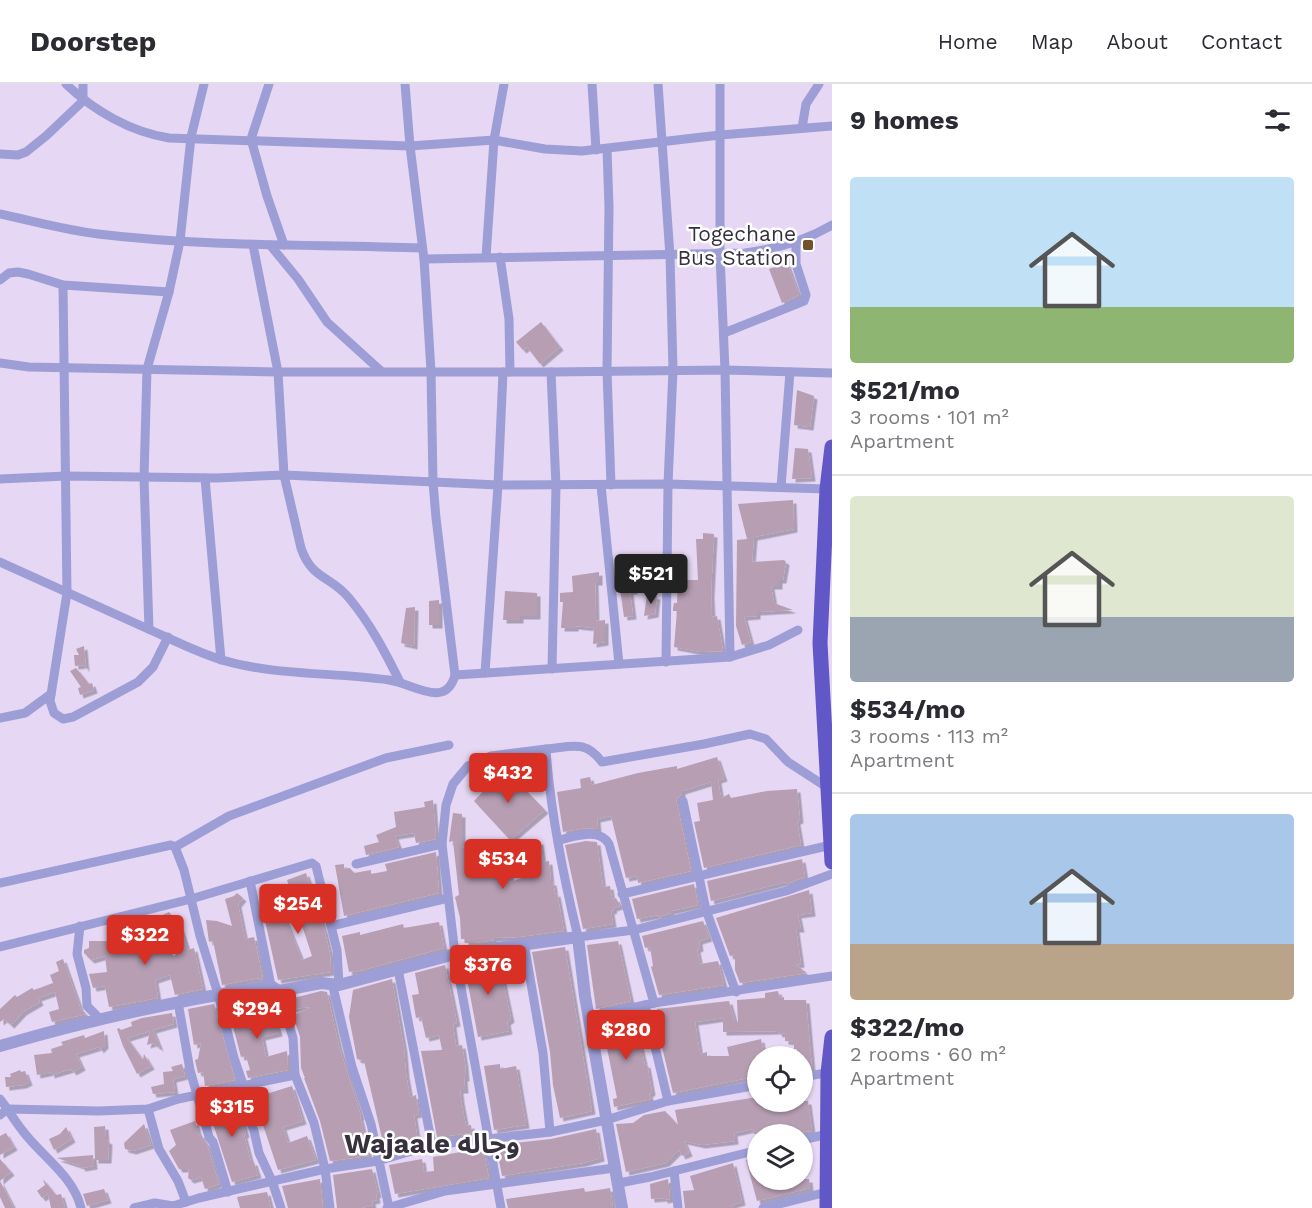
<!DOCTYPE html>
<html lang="en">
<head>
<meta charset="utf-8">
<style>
  :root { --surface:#fff; --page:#f2f2f3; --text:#2b2b33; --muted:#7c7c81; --line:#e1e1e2; --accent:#d93025 }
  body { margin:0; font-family:"Work Sans","Noto Sans Arabic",sans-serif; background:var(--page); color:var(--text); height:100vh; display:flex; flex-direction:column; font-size:22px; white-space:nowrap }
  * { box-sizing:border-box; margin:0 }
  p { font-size:20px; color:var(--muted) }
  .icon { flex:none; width:33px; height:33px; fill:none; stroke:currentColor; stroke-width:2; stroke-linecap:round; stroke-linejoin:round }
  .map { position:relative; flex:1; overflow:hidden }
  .side { display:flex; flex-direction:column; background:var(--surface); width:480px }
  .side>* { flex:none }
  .controls { position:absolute; left:747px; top:962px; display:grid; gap:12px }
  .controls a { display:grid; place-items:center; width:66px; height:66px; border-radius:50%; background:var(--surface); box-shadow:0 2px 4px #0004; font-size:30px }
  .price { position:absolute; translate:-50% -51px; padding:0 14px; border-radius:6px; background:var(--accent); color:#fff; font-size:20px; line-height:39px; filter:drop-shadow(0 2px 3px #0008) }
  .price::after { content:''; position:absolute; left:50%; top:36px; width:18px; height:14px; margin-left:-9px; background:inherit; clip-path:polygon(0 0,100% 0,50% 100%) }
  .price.selected { background:#222; color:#fff }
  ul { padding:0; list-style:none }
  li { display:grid; align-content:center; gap:12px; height:318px; padding:0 18px }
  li+li { border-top:2px solid var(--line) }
  li span { display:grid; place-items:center; height:186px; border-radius:6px; color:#555 }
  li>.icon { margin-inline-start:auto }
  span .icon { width:108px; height:108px; fill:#fffc; stroke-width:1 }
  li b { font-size:26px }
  h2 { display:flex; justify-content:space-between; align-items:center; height:72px; padding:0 18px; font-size:26px }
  header { display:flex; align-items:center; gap:36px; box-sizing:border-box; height:84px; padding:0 30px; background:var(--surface); border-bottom:2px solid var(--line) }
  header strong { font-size:28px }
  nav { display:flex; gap:33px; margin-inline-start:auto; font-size:21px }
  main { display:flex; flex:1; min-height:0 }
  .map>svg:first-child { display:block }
</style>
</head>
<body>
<header>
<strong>Doorstep</strong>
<nav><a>Home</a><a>Map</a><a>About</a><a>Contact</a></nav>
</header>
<main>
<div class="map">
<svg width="832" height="1124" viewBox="0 0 832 1124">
  <defs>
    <filter id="shadow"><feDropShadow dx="3.5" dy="3.5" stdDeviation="0" flood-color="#0004"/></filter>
  </defs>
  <rect width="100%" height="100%" fill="#e6d7f4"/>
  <g fill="#b79eb3" fill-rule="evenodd" filter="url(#shadow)">
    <polygon points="787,179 799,211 782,219 769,185"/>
    <polygon points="541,238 560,263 540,280 527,263 523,266 516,258"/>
    <polygon points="797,306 814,312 810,343 794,341"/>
    <polygon points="795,364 808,365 812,394 792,395"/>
    <polygon points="793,416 794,445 754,453 752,478 784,476 786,478 783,496 779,496 779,502 771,502 774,519 793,526 757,528 757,532 744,533 751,558 742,561 736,542 737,456 747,455 738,420"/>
    <polygon points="703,449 714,450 711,510 712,533 717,532 723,567 701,568 674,563 677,527 673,527 673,524 674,519 677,519 678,496 698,496 696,455 703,455"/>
    <polygon points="635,486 634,507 630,507 633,532 624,533 620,505 621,487"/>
    <polygon points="599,488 599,498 595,498 596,537 605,536 605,558 593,560 594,544 575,542 575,544 561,544 563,518 560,518 560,509 573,508 572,492"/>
    <polygon points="505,507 537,509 537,532 520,532 520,536 503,536"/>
    <polygon points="647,511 657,512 655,530 644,532"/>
    <polygon points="439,516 439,541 429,541 429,517"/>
    <polygon points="415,523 414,562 401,559 406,524"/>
    <polygon points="84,562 86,585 84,581 75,582 74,571 79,571 76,565"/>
    <polygon points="76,584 89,600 92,599 94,606 80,611 78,604 81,603 70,587"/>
    <polygon points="717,673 724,694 718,696 721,714 729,710 731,714 767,707 797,705 800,736 797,737 801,761 704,784 694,738 700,737 697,719 713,716 711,698 682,707 682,710 676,715 691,787 638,799 637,792 626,794 611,732 597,735 598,745 585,744 563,748 557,708 581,704 580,695 590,693 592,701 638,689 677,682 677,685"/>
    <polygon points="489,683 497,694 506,686 545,726 510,756 474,717 490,700 482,689"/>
    <polygon points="433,716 436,755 416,759 414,749 395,752 399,763 366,771 364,762 379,758 376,751 396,743 394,728 425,723 424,718"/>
    <path d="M453,729L462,730V763L478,760L484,761L485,764L540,757L543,778L549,777L551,798H553L555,810L557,809L564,847L518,853L493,854L494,856L474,859H465V855H461L460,834L455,813L459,811L453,757L449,758ZM525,772L527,792L511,798L508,775Z"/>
    <polygon points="586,757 597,758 603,803 610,802 612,815 616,814 620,822 613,824 614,826 611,827 613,840 583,845 565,761"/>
    <polygon points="436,768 439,809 344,832 335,781 344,780 344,785 350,784 354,789 371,786 371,790 387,787 385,780"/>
    <polygon points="802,775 805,793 786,800 785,798 711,817 707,797"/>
    <polygon points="306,789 325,848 330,870 331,888 278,896 262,823 278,817 302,876 312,872 287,796"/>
    <polygon points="694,800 698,821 671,827 671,829 659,833 658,831 637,835 632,815"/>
    <polygon points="809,806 812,829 798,831 801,845 796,845 801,880 796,881 807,889 740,899 735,886 735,871 730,872 716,834"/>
    <polygon points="237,809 243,814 238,820 245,855 254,853 263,895 259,896 259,894 222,901 213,857 209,858 206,836 217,837 232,842 225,815 234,812"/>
    <polygon points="169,828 180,842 188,866 194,864 203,905 175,911 170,891 155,896 158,914 109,923 105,902 93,904 89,890 107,888 105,872 91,876 84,869 84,866 89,864 89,857 108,857 109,864 131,863 126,845 139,839 146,845 136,853 161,860 174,872 181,866 165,847 163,841 160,842 154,835"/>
    <polygon points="703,837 709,854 699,857 700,864 697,865 700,880 718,877 724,901 659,911 651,883 653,882 650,863 645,864 642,852"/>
    <polygon points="439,838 444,864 355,888 355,887 349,888 342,852 360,848 360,851 403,840 404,844"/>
    <polygon points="618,857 631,917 596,925 587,861"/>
    <polygon points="565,863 592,1027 560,1034 553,1001 550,968 532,868"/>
    <polygon points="498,872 511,935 507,938 509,947 478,953 464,879"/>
    <polygon points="63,875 81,926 81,925 86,930 52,938 49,928 59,925 55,908 38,914 40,918 23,928 11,941 4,935 0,938 0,925 15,911 17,913 32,904 34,906 53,899 50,891 59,887 56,878"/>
    <polygon points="445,881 457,939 453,940 456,962 462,961 465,980 466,994 464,994 465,1006 460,1006 461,1016 466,1042 471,1041 472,1049 437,1053 421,967 442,966 439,951 426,954 421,933 416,934 412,911 419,910 415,889"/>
    <polygon points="392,895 404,965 406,990 410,1013 416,1011 419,1030 414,1031 418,1058 385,1067 364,977 357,975 349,933 353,906"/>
    <polygon points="321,907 327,908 339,962 361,1032 360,1033 369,1072 330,1077 320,1037 304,994 305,994 301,984 300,953 293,931 310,924 310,923 292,925 290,915"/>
    <polygon points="778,907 780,914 784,913 784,916 806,916 812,985 802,986 802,972 798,972 797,965 794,965 794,958 785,957 785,949 779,950 778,947 723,948 723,934 695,938 700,970 707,968 707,972 729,972 727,963 761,955 764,972 758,972 758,992 673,1009 662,963 657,925 729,917 735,938 738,938 737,916 765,914 765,909"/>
    <polygon points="269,916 269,918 273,917 274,927 247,931 249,948 276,938 279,949 262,953 266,973 287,967 288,986 248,994 246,987 250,986 246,972 241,973 228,923"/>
    <polygon points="214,920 235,996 205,1002 203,988 198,989 195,976 198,975 201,959 194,961 188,925"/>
    <polygon points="172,929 174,940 153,946 160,964 153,959 147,961 150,947 127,954 143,976 144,970 151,982 137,990 123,962 117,945 119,944 121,946 132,942 131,938 142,934"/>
    <polygon points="633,931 645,981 647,980 652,1008 649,1010 651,1015 614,1023 613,1015 617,1014 606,959 603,960 599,938"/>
    <polygon points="104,947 105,961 100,966 99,963 76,970 82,983 73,988 71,985 51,991 51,988 37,991 34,971 52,969 51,965 63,961 61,958 84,951 85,954"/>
    <polygon points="182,980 185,992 173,995 175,1008 153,1010 151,1003 164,1000 163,988 173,987 171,983"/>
    <polygon points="500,980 500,985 516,982 526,1041 494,1046 484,982"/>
    <polygon points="20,986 21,988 25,987 29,998 23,1001 6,1003 5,993 11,993 10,990"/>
    <polygon points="292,1002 303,1037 283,1043 288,1059 307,1052 316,1076 278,1086 258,1026 254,1027 252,1022 251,1011 262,1008 263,1011"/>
    <polygon points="235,1010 246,1050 244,1051 251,1078 254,1078 258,1091 232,1098 207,1021 223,1016 222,1013"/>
    <polygon points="758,1013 758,1017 808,1017 812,1047 786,1050 754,1050 753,1045 734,1049 735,1057 702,1061 684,1057 689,1069 682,1072 679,1066 666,1079 626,1088 616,1040 633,1039 644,1031 665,1027 678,1041 675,1026"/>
    <polygon points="195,1037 199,1051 201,1050 207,1061 219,1100 205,1105 201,1093 191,1096 188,1094 189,1085 179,1085 169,1067 176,1061 170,1046"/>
    <polygon points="144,1040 151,1061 133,1067 125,1065 124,1059"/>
    <polygon points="105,1042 106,1056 109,1057 108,1076 95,1076 94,1043"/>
    <polygon points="66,1043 72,1055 54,1066 49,1055 60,1050"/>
    <polygon points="596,1045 601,1074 583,1079 502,1092 496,1061 551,1055"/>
    <polygon points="6,1049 14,1063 0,1071 0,1052"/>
    <polygon points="483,1064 489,1094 395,1110 389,1081 422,1075 424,1088 434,1087 433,1073"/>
    <polygon points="93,1071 94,1082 82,1084 81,1082 57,1074"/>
    <polygon points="758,1074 758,1095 809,1095 810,1104 757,1117 746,1076"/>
    <polygon points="0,1075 11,1088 0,1097 14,1124 5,1124 0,1113"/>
    <polygon points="733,1079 742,1118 732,1121 733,1124 685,1124 683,1107 694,1106 690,1092"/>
    <polygon points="372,1085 378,1110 376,1111 377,1116 372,1117 373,1121 361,1124 337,1124 333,1091"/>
    <polygon points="43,1095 56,1111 61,1110 65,1124 51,1124 48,1110 42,1114 37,1107 45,1101"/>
    <polygon points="320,1095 323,1124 288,1124 282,1102"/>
    <polygon points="668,1095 670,1115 664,1116 664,1114 651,1115 650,1100"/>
    <polygon points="584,1104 585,1108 610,1104 613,1124 508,1124 506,1115"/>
    <polygon points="104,1105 108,1116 87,1122 83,1110"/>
    <polygon points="267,1108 271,1124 240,1124 237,1113"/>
  </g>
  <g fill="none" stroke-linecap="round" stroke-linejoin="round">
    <g stroke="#9d9ed6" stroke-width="9">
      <path d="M66,0C94,27 131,48 169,54L410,62L494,56L545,65L582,67L720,51L832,42"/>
      <polyline points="269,0 251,55 267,112 284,161"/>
      <polyline points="592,0 596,66"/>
      <polyline points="658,0 670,172 673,286 668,400 666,578"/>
      <polyline points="720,0 720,171 725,286 730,573"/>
      <polyline points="802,44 806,20 819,0"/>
      <polyline points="607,65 609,123 607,287 611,401"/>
      <polyline points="0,70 18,71 26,68 46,52 83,17 83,0"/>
      <path d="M0,130C33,137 65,146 98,150C206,163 314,160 422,164"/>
      <path d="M253,161L278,288L284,391L301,464C312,496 330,491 349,514C370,539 385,568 400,598"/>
      <polyline points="270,161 298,195 327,238 381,287"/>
      <polyline points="486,173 494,56 504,0"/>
      <polyline points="500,173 509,235 510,288"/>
      <path d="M424,175L745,169C776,165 805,157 832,141"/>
      <polyline points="0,196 9,189 18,188 28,190 63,201 169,208"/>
      <polyline points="63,201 67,509 50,617 54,629 63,635 73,633 138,598 153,583 168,553"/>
      <polyline points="724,249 804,217 806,211 796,180 796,158"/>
      <polyline points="0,279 29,283 278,288 551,288 725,286 832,289"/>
      <polyline points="551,288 556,402 552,585"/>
      <polyline points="205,394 221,576"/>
      <polyline points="0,395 66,392 216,394 284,391 498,401 668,400 827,405"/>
      <polyline points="601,401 619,580"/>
      <polyline points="781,403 790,288"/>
      <path d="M0,478C49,500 97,522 146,544C171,555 196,568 222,576C276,592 334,588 389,596C412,599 446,626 455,591L436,434L433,398L431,287L424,175L410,62L405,0"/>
      <polyline points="149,545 144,394 147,285 169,208 180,157 191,53 204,0"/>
      <polyline points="485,589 498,401 503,288"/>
      <polyline points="455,591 730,573 769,561 798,546"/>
      <polyline points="0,634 25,629 51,610"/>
      <path d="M546,665C571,663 585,655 602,678L704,660L750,650L766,655L788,678L828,704"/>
      <polyline points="683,717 706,826 736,908"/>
      <path d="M558,756C574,753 599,743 609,760L654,919L645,921L668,1017"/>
      <polyline points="175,763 229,732 386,674 449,661"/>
      <polyline points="356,780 442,760"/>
      <polyline points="250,797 271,902"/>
      <polyline points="0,799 171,761 175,763 184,786 200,852 218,910 234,974 244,1003 245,1023 254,1047 259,1069 272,1097 281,1124"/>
      <polyline points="622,810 831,761"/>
      <polyline points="80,842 77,870 86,904 87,922 100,935"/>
      <polyline points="331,842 448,814"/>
      <polyline points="524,859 543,969 550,1048"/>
      <polyline points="0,863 191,815 312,779 316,782 337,866 339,901"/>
      <polyline points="398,885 432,1061"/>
      <polyline points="332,899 352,983 371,1040 389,1124"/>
      <polyline points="279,907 293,954 295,991 314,1039 325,1085 330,1124"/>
      <polyline points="178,918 190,986 209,1053 213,1058 228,1108"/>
      <polyline points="654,919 832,892"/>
      <polyline points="589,933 645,921"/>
      <polyline points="802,993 832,988"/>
      <path d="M0,1015C8,1025 14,1036 22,1046C41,1072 73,1091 81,1124"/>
      <polyline points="148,1025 159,1065 178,1097 186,1118"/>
      <polyline points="0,1031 8,1025 99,1027 148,1025 178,1015 295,991"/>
      <polyline points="802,1056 828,1050"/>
      <polyline points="674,1087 678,1124"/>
      <polyline points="619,1099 650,1093 758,1066"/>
      <polyline points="134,1124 155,1119 173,1122"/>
      <polyline points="166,1124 199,1114 325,1085 378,1077 432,1061 550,1048 606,1036 668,1017 758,1001"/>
      <polyline points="387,1124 445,1107 614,1084"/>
      <path d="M501,1124L455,870L442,760L446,721L453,700L468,682L491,672L546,665C550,727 563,791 578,853L634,846L786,807L832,790"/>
      <polyline points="763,1124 827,1108"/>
    </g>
    <path stroke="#9d9ed6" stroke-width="12" d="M0,962C89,936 179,916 271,902L279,907L321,899L339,901L455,870L578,853L585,912L622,1124"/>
    <g stroke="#6257c6" stroke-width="15">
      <polyline points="832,363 827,405 820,559 832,778"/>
      <polyline points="827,1124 828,989 832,953"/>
    </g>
  </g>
  <rect fill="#735229" stroke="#fff" stroke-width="2" x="802" y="155" width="12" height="12" rx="3"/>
  <g text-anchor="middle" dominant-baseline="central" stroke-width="5" stroke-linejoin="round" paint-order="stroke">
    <g font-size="21" fill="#36313c" stroke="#fff" text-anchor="end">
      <text x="796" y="149">Togechane<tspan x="796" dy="24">Bus Station</tspan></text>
    </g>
    <g font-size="27" font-weight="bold" fill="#36313c" stroke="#fff">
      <text x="432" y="1060">Wajaale وجاله</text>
    </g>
  </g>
</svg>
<div class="controls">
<a><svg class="icon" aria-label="locate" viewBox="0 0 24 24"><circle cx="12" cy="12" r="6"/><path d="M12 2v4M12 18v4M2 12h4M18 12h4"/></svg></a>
<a><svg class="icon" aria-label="layers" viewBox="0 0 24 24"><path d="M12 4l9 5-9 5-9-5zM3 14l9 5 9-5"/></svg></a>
</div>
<b class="price selected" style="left:651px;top:521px">$521</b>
<b class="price" style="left:508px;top:720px">$432</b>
<b class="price" style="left:503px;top:806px">$534</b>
<b class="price" style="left:298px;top:851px">$254</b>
<b class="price" style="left:145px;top:882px">$322</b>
<b class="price" style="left:488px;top:912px">$376</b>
<b class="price" style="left:257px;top:956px">$294</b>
<b class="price" style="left:626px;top:977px">$280</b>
<b class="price" style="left:232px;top:1054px">$315</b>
</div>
<section class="side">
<h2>9 homes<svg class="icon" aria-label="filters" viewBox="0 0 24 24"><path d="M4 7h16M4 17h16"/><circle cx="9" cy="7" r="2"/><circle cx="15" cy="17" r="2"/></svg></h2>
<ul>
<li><span style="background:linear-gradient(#bfe0f5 70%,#8fb573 0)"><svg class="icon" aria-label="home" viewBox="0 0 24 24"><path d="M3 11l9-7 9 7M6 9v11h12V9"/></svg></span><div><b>$521/mo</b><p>3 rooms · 101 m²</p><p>Apartment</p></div></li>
<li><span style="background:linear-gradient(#dfe7d0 65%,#9aa5b1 0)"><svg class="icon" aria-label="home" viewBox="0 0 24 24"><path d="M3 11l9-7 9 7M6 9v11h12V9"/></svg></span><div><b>$534/mo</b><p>3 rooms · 113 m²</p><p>Apartment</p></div></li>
<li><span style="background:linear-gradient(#a9c7e8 70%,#b9a48a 0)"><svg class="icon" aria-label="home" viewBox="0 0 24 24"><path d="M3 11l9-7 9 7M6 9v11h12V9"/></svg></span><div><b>$322/mo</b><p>2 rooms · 60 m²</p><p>Apartment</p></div></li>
</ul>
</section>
</main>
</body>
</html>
